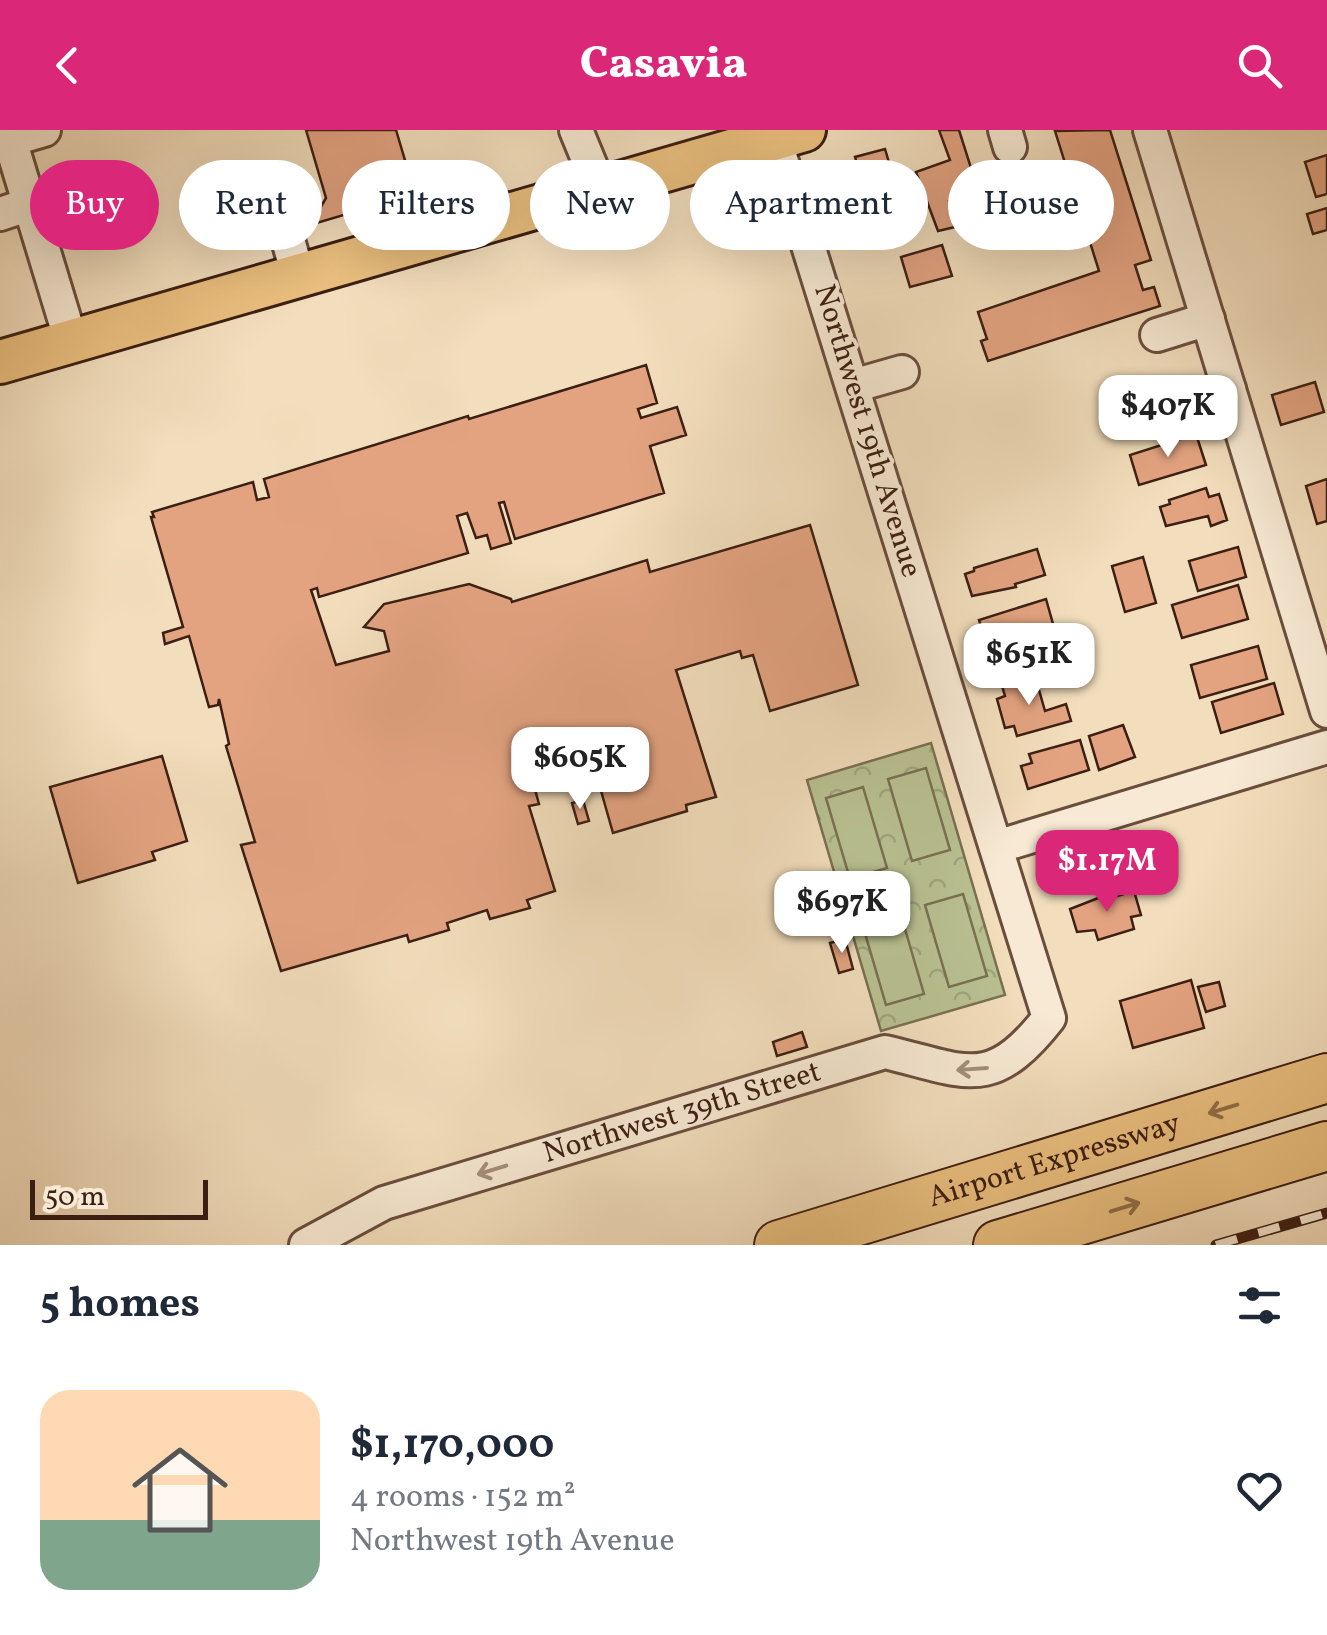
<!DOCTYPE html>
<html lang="en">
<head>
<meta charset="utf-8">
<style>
  :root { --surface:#fff; --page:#f6f6f7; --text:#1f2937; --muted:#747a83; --line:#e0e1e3; --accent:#db2777 }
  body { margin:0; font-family:Vollkorn,serif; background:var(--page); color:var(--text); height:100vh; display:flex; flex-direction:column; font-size:38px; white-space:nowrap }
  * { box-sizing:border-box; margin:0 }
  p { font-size:32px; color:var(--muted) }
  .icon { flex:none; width:55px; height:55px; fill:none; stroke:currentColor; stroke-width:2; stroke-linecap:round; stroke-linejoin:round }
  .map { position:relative; height:1115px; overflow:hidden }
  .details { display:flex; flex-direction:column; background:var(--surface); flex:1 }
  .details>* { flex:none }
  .hud { position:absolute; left:30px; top:30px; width:1268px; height:90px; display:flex; gap:20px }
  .scale { position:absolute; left:30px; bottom:25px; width:178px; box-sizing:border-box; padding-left:10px; border:5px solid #3c1f13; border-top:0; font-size:28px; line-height:35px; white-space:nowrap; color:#3c1f13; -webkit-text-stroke:8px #f7e9d3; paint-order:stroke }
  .price { position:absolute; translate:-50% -85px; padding:0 22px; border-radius:20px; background:#fff; color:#222; font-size:32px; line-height:65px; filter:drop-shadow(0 2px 5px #0008) }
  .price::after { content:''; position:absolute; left:50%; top:60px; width:30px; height:22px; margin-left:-15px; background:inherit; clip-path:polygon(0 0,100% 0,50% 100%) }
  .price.on { background:var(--accent); color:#fff }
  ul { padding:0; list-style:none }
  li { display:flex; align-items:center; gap:30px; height:250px; padding:0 40px }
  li+li { border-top:2px solid var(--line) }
  li span { display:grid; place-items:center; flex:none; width:280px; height:200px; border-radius:30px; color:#555 }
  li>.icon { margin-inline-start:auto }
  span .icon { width:120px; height:120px; fill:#fffc; stroke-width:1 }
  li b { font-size:42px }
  h2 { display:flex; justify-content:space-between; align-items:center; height:120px; padding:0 40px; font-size:42px }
  .tag { padding:0 35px; border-radius:45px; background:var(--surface); box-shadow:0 10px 40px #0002; font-size:35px; line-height:90px }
  .tag.on { background:var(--accent); color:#fff }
  header { display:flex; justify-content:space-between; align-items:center; height:130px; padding:0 40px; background:var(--accent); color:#fff; font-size:45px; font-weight:800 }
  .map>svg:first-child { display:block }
</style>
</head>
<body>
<header><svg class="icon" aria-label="back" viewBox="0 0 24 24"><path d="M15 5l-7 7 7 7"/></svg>Casavia<svg class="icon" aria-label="search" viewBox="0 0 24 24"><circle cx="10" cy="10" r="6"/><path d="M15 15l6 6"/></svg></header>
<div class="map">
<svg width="1327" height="1115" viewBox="0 0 1327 1115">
  <defs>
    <pattern id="forest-crowns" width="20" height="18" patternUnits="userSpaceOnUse" patternTransform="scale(2.5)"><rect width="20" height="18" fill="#b9c192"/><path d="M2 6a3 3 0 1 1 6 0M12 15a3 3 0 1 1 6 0" fill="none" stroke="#a0a57d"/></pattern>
  </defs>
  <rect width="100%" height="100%" fill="#f2ddbc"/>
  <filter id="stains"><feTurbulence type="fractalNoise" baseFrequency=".002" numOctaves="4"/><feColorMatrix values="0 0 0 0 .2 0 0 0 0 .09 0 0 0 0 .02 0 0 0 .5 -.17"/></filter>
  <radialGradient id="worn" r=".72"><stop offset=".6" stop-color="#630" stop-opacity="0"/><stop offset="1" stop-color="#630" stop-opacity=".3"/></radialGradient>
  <polygon fill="url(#forest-crowns)" stroke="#7a7052" stroke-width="2.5" points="931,613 1005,865 881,901 807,650"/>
  <g fill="#b9c192" stroke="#7a7052" stroke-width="2.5">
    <polygon points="926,638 950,720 912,731 888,649"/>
    <polygon points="863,657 887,738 850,749 826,668"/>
    <polygon points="963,764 987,846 949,857 925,775"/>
    <polygon points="900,782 924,864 886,875 862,793"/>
  </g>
  <g fill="#e3a381" stroke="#3c1f13" stroke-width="2.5">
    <polygon points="306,0 396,0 415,64 310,95 326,68"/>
    <polygon points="939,0 959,0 978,60 949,71 955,97 938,101 916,42 950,30"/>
    <polygon points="1110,0 1151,130 1135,135 1143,160 1154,157 1160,176 988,231 981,211 987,209 978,182 1099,141 1055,1"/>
    <polygon points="885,19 901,73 871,82 855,27"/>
    <polygon points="1327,25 1327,64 1316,67 1305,32"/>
    <polygon points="1327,78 1327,100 1313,104 1307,84"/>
    <polygon points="942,115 952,146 910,157 901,127"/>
    <polygon points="646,235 657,273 638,279 641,288 677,277 686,305 650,316 664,363 515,409 504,372 499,373 511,413 491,419 487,405 476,408 467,383 457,386 468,423 319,467 317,458 311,460 336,535 389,521 384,501 364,497 384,474 469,454 511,469 512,472 647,430 650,442 810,395 858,555 770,581 753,525 742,528 740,521 676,540 716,667 686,675 687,681 613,703 586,608 526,627 539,674 529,676 555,761 527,770 530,778 490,789 487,780 447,793 449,800 409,812 407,805 281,841 241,715 255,712 226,616 229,614 219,569 218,575 209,577 189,506 165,514 163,503 183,497 151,387 154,387 152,382 253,352 257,370 269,367 264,349 468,286 469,289"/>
    <polygon points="1315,252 1324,282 1281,295 1272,265"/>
    <polygon points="1196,304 1206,335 1139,355 1130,325"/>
    <polygon points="1327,349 1327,391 1317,394 1306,356"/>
    <polygon points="1206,358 1209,367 1219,364 1227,390 1211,396 1208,386 1166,396 1160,377 1170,374 1169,370"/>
    <polygon points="1238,417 1246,447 1198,461 1189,431"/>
    <polygon points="1037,419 1045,445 1015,454 1016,457 972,466 965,444 974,441 974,438"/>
    <polygon points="1143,427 1156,473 1125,482 1112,436"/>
    <polygon points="1238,455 1248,489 1182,508 1172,475"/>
    <polygon points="1046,469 1055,501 989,521 979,490"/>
    <polygon points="1258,516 1267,549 1200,568 1191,535"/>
    <polygon points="1035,546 1045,581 1066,574 1071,591 1017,606 1014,596 1005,598 997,569 1005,566 1002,556"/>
    <polygon points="1274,553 1283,584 1221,603 1212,572"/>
    <polygon points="1123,595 1135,627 1099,640 1089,606"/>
    <polygon points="1080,610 1089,640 1028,659 1021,636 1032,633 1029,624"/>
    <polygon points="162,626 187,711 152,722 155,730 78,753 50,657"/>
    <polygon points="583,670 589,691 578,694 572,673"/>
    <polygon points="1134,761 1141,785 1131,787 1134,799 1098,810 1095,800 1077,802 1070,779 1106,765 1107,769"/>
    <polygon points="845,809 853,839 839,843 830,813"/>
    <polygon points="1191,850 1204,898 1133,918 1120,871"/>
    <polygon points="1219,852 1225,876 1206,882 1198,857"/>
    <polygon points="802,902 807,917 777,926 773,912"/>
  </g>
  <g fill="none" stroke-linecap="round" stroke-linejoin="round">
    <g stroke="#6a4e3d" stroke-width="38">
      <g id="minor">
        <polyline points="7,0 71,211"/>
        <polyline points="576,0 601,61"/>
        <polyline points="1005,0 1010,17"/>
        <polyline points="1150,0 1327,581"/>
        <polyline points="10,10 44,0"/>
        <polyline points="0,84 30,74"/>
        <polyline points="282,89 298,145"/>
        <polyline points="35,91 99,71"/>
        <polyline points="1157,205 1208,189"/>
        <polyline points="853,256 902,242"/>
        <polyline points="1192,270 1229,259"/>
        <polyline points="996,717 1327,617"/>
        <path id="s1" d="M306,1115L384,1073L885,922C966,941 990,963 1049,888L772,0"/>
      </g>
    </g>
    <g stroke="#3c1f13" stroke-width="48">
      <polyline id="major" points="0,232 804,0"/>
    </g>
    <g stroke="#3c1f13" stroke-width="52">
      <g id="highway">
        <path id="s2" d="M779,1115L1327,948"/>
        <polyline points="998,1115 1327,1016"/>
      </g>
    </g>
    <use href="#minor" stroke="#f7e9d3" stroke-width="32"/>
    <use href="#major" stroke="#e9be7e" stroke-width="42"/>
    <use href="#highway" stroke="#e9be7e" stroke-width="48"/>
    <g stroke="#3c1f13" stroke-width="11">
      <polyline id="rail" points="1216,1115 1327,1083"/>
    </g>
    <use href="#rail" stroke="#f7e9d3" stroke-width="8" stroke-dasharray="22" stroke-linecap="butt"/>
  </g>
  <defs><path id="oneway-shaft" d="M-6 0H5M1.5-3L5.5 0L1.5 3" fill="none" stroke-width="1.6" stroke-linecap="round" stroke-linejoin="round" transform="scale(2.5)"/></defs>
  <g stroke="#a38e7d">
    <use href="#oneway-shaft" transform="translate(972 939) rotate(176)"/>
    <use href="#oneway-shaft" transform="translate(492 1040) rotate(163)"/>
  </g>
  <g stroke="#926e48">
    <use href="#oneway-shaft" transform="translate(1223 979) rotate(163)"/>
    <use href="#oneway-shaft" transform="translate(1125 1077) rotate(-17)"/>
  </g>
  <g text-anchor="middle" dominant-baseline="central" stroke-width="8" stroke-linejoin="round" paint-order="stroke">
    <g font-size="30" fill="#3c1f13" stroke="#f7e9d3">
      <text transform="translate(867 301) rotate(73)">Northwest 19th Avenue</text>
      <text stroke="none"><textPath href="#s1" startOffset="400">Northwest 39th Street</textPath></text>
      <text stroke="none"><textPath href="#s2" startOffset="288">Airport Expressway</textPath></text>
    </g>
  </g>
  <rect width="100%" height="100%" filter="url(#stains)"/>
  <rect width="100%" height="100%" fill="url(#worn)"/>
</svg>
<div class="scale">50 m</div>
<b class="price" style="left:1168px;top:330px">$407K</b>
<b class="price" style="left:1029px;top:578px">$651K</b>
<b class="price" style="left:580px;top:682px">$605K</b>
<b class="price on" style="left:1107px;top:785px">$1.17M</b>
<b class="price" style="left:842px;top:826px">$697K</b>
<div class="hud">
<a class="tag on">Buy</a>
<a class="tag">Rent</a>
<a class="tag">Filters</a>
<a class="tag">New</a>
<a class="tag">Apartment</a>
<a class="tag">House</a>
</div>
</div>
<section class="details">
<h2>5 homes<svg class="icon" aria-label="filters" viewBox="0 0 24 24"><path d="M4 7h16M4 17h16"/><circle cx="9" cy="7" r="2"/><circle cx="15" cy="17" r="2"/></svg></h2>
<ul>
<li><span style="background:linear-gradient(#ffd9b3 65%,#7fa58c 0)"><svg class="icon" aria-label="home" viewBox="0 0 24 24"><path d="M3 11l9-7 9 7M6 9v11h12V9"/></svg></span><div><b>$1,170,000</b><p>4 rooms · 152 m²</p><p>Northwest 19th Avenue</p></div><svg class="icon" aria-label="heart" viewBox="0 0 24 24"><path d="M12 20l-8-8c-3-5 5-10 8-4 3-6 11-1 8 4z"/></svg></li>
</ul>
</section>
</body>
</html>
